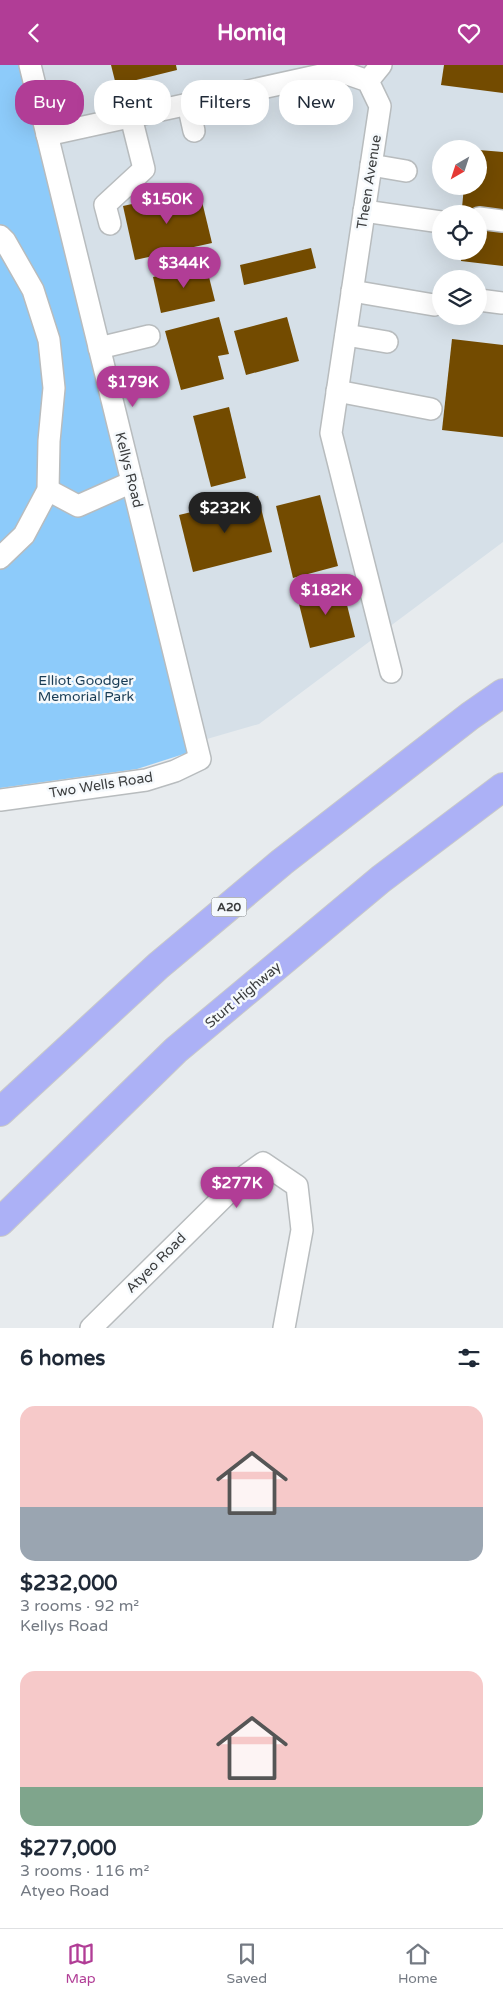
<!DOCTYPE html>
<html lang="en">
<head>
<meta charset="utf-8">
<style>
  :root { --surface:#fff; --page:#f2f2f3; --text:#1f2937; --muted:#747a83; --line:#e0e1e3; --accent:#b13d96 }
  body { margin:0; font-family:"Varela Round",sans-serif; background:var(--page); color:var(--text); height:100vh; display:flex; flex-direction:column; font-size:19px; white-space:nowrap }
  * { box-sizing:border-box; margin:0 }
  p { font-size:16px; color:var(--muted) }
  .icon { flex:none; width:28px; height:28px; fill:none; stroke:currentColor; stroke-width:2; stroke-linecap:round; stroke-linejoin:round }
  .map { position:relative; height:1263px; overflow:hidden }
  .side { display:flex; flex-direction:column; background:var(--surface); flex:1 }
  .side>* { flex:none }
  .hud { position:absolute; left:15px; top:15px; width:474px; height:45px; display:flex; gap:10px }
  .needle { width:32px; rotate:219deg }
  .buttons { position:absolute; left:432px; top:75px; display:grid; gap:10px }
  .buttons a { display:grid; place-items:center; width:55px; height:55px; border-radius:50%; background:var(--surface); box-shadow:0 5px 20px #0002; font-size:25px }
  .price { position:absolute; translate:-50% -42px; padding:0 11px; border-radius:18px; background:var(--accent); color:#fff; font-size:16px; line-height:32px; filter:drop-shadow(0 1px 2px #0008) }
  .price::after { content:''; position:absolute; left:50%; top:30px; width:15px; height:11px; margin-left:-8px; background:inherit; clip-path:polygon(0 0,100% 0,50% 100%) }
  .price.selected { background:#222; color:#fff }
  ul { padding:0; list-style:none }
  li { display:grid; align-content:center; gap:10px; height:265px; padding:0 20px }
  li span { display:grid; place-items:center; height:155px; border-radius:15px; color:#555 }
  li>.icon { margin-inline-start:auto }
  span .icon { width:90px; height:90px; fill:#fffc; stroke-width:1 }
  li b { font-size:21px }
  h2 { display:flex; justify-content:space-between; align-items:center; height:60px; padding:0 20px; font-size:21px }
  .tag { padding:0 18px; border-radius:20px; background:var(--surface); box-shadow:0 5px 20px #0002; font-size:18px; line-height:45px }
  .tag.selected { background:var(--accent); color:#fff }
  header { display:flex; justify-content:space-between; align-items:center; height:65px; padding:0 20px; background:var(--accent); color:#fff; font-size:22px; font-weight:700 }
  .menu { display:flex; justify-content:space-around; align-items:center; height:70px; border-top:1px solid var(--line); background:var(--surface); font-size:14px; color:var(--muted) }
  .menu a { display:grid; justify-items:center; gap:2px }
  .menu .selected { color:var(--accent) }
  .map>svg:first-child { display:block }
</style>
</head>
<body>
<header><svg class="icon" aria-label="back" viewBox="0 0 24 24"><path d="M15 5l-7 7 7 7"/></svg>Homiq<svg class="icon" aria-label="heart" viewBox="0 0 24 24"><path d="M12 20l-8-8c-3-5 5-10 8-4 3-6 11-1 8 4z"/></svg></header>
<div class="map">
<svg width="503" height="1263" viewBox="0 0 503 1263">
  <rect width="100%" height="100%" fill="#e7ebee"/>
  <path fill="#d6e0e8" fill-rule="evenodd" d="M12,0H503V477L259,659L176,683ZM441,84H479V121H441ZM441,149H479V186H441ZM441,214H479V251H441Z"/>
  <polygon fill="#8dcbfa" points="0,0 19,0 190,687 137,704 0,723"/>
  <g fill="#734b00">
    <polygon points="111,0 176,0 177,5 116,20"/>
    <polygon points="444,0 503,0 503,28 441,20"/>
    <polygon points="479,85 503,87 503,148 462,143 464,121 479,121"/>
    <polygon points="199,124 212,178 135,195 123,141"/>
    <polygon points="479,161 503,164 503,201 461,196 462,186 479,186"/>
    <polygon points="311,183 316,203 244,220 240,200"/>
    <polygon points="206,200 215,236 161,248 153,212"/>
    <polygon points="219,252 229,289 218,291 224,314 181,325 165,266"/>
    <polygon points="287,252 299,296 246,310 234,266"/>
    <polygon points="452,274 503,280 503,372 442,365"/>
    <polygon points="229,342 246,413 211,422 193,351"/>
    <polygon points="320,430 338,501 293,513 276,441"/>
    <polygon points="258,431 272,487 193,507 179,450"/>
    <polygon points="342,520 355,572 310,583 297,531"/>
  </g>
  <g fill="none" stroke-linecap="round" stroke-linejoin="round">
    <g stroke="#b8bcbe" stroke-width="24">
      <g id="minor">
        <polyline points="368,16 381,0"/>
        <polyline points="188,39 194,66"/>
        <polyline points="47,70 339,6 368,16 380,41 331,368 391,607"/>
        <polyline points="371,100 406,106"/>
        <polyline points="364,146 441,157"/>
        <polyline points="479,153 503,156"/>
        <polyline points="110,159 105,140 144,104 131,52"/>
        <polyline points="0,171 5,176 33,225 49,275 54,323 49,376 48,425 24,470 0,493"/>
        <polyline points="352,226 434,240 441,237"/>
        <polyline points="479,235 502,238"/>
        <polyline points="346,270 387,277"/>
        <polyline points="99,283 149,271"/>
        <polyline points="337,326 431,344"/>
        <polyline points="48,425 78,441 132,417"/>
        <polyline points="0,735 146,715 175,706 200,694 30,0"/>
        <polyline points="91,1263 245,1111 263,1098 297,1121 302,1165 284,1263"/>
      </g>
    </g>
    <g stroke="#c8c9c9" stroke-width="30">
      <g id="highway">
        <polyline points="0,1047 158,901 282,797 470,651 503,628"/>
        <polyline points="0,1157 176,985 381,814 503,722"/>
      </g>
    </g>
    <use href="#minor" stroke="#fff" stroke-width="21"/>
    <use href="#highway" stroke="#acb1f6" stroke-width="28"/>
  </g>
  <g text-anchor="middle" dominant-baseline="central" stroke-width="5" stroke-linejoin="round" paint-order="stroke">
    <rect fill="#f5f9fc" stroke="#737577" stroke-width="1" x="211.5" y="832.5" width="35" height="19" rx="4"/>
    <g font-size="12" font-weight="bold" fill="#3b3d3e">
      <text x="229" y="842">A20</text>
    </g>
    <g font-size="14" fill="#3b3d3e" stroke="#f5f9fc">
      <text transform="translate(369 117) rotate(-81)">Theen Avenue</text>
      <text transform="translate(129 405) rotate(76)">Kellys Road</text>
      <text transform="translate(101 720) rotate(-9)">Two Wells Road</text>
      <text transform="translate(243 930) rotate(-40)">Sturt Highway</text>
      <text transform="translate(156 1198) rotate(-45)">Atyeo Road</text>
    </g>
    <g font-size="14" fill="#193c55" stroke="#f5f9fc">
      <text x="86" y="615">Elliot Goodger<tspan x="86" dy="16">Memorial Park</tspan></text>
    </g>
  </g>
</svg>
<div class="buttons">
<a><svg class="needle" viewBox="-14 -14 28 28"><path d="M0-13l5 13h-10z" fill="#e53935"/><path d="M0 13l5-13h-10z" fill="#747a83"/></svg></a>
<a><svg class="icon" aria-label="locate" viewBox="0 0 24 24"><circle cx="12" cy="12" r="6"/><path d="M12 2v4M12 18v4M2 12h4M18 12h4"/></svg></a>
<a><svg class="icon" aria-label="layers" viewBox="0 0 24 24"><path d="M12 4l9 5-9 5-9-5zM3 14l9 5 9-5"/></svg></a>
</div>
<b class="price" style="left:167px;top:160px">$150K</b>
<b class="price" style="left:184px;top:224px">$344K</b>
<b class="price" style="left:133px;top:343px">$179K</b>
<b class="price selected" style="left:225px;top:469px">$232K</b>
<b class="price" style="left:326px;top:551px">$182K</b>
<b class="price" style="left:237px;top:1144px">$277K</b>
<div class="hud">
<a class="tag selected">Buy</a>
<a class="tag">Rent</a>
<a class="tag">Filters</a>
<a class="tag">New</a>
</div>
</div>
<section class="side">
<h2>6 homes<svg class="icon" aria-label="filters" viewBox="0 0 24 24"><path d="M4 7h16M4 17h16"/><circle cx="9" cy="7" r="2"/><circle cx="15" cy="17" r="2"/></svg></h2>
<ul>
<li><span style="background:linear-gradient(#f6c9c9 65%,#9aa5b1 0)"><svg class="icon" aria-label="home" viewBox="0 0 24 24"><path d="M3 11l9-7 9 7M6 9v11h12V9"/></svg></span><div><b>$232,000</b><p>3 rooms · 92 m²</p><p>Kellys Road</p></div></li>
<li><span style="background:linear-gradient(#f6c9c9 75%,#7fa58c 0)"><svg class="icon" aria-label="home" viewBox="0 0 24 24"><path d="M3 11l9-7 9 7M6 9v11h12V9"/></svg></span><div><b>$277,000</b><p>3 rooms · 116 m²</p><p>Atyeo Road</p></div></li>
</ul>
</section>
<nav class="menu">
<a class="selected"><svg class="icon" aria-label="map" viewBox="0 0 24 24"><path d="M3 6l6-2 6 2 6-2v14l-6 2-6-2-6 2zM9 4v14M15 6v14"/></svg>Map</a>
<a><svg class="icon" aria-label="saved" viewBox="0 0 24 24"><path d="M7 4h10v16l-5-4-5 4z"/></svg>Saved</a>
<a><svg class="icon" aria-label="home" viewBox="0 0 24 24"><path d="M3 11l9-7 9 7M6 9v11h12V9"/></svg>Home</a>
</nav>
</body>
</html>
